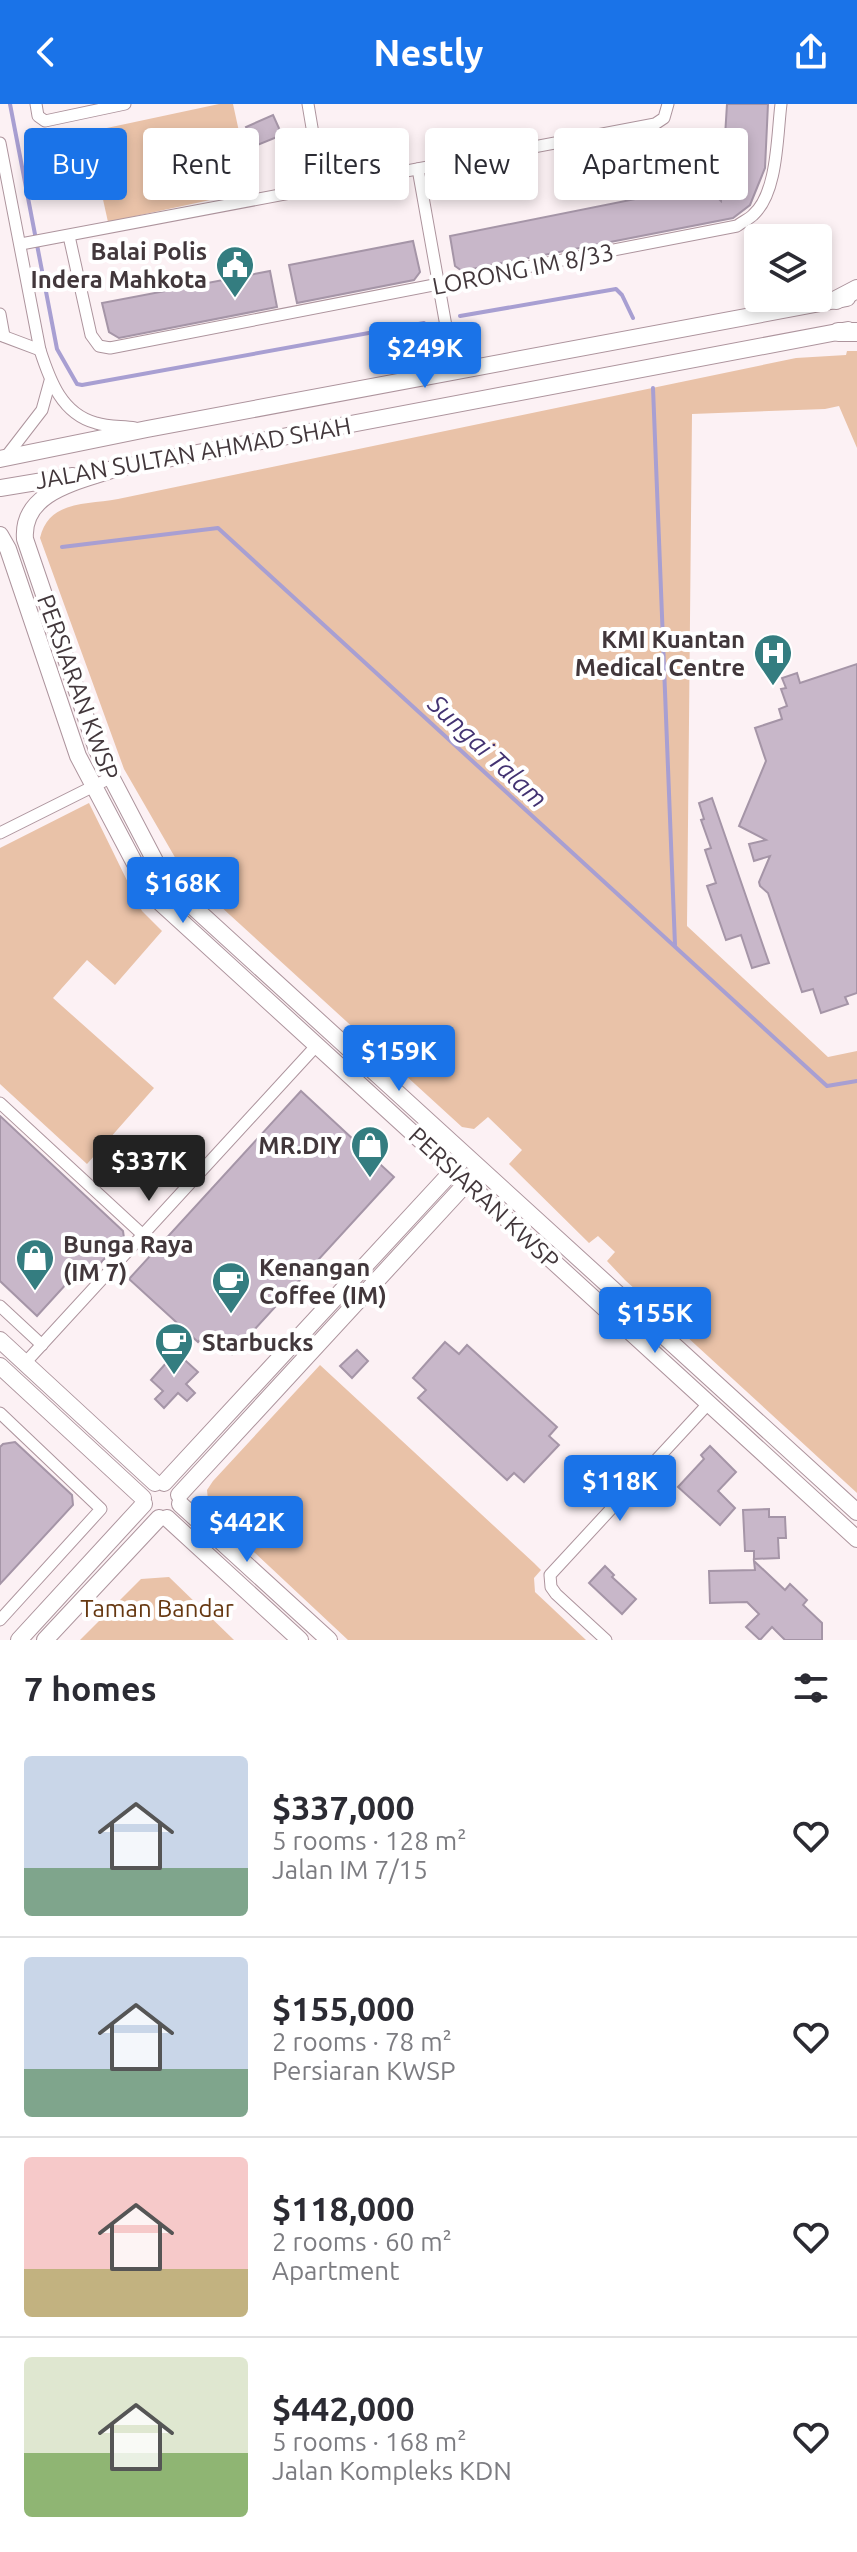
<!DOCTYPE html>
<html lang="en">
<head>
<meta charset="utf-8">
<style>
  :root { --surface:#fff; --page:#f2f2f3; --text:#2b2b33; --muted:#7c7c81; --line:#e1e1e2; --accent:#1a73e8 }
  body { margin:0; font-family:Ubuntu,sans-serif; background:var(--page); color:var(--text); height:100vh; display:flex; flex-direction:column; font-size:30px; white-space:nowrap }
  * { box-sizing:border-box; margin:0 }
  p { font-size:26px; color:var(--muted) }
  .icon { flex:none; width:44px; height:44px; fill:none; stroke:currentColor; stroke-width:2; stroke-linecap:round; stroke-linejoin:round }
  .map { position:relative; height:1536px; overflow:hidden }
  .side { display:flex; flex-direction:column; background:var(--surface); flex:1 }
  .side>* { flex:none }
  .guide { position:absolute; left:24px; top:24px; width:810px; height:72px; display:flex; gap:16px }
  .controls { position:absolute; left:744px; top:120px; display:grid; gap:16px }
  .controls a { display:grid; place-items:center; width:88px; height:88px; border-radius:8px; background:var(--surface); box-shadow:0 4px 12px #0003; font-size:40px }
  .price { position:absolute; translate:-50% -68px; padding:0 18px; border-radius:8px; background:var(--accent); color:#fff; font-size:26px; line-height:52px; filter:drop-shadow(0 2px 4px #0008) }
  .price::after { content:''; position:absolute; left:50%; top:48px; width:24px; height:18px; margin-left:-12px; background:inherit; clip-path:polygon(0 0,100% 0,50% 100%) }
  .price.current { background:#222; color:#fff }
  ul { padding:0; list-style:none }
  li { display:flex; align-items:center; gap:24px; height:200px; padding:0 24px }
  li+li { border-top:2px solid var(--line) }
  li span { display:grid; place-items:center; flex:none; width:224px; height:160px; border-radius:8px; color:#555 }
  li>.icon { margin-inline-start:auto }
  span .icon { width:96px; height:96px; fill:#fffc; stroke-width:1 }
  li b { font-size:34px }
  h2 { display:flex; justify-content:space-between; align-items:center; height:96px; padding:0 24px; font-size:34px }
  .pill { padding:0 28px; border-radius:8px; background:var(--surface); box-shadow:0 4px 12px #0003; font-size:28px; line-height:72px }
  .pill.current { background:var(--accent); color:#fff }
  header { display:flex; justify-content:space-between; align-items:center; height:104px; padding:0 24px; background:var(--accent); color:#fff; font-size:36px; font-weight:700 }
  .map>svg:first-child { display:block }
</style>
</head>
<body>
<header><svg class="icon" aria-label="back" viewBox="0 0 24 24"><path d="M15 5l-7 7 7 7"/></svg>Nestly<svg class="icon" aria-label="share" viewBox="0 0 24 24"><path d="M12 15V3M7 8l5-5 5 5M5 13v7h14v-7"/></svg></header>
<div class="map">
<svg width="857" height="1536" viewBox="0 0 857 1536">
  <rect width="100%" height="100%" fill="#fcf1f4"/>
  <g fill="#e9c2a8">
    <polygon points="219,0 233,0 252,87 108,118 88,28"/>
    <path d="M847,247H857V344L839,302L825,305L692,310L687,822L828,953L857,947V1389L625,1176L607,1157L615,1148L598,1132L589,1139L509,1060L522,1046L488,1013L474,1025L462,1023L184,769L124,665L40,434C49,396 86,401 118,395L796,254L846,251Z"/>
    <polygon points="89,699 142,807 162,827 115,881 87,856 53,894 154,984 87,1060 0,980 0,744"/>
    <polygon points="320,1261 534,1459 541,1466 534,1474 535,1488 586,1536 348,1536 209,1406 207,1386 213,1377"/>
    <polygon points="169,1473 234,1536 80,1536 141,1475"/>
  </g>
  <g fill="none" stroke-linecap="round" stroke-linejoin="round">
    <g stroke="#a89fd2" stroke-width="4">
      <polyline points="10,0 57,245 77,280 82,281 424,219"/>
      <polyline points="460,212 616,185 622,191 633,214"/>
      <polyline points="653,284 675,841"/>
      <polyline points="62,443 218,424 827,982 857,977"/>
    </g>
  </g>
  <g fill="#c8b7c9" stroke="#a595a7" stroke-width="2">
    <polygon points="727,0 768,0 765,64 750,101 733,114 462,167 455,162 450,132 705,81 721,97"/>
    <polygon points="273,11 282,31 255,42 246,23"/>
    <polygon points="413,137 420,168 414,176 297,199 289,161"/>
    <polygon points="270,167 277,203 119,234 109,228 102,199"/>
    <polygon points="857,560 857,889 845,893 848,900 821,909 813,885 802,888 768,789 760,782 759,778 770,752 754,757 749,740 766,736 739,722 766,657 755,624 782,615 779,605 787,602 781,585 786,584 782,574 797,569 800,579"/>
    <polygon points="712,694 769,859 752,864 741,831 726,836 707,782 716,779 705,746 711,744 701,716 704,715 699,699"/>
    <polygon points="301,987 394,1073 232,1250 207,1228 198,1238 129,1175"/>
    <polygon points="0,1012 123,1127 124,1134 93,1167 78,1167 37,1212 0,1177"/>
    <polygon points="445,1238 459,1250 467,1241 557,1323 549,1332 559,1341 524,1378 514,1369 507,1376 418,1294 426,1286 413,1274"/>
    <polygon points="357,1246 368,1257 352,1274 340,1262"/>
    <polygon points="176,1248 198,1268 186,1280 195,1289 187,1297 178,1289 164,1304 155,1295 163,1287 151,1276"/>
    <polygon points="15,1338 72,1391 73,1401 0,1480 0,1343 3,1340"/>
    <polygon points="710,1342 736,1368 718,1387 735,1404 720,1421 678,1383 704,1355 701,1351"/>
    <polygon points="769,1405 769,1413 785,1413 786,1434 778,1434 779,1454 754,1455 754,1447 745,1447 743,1406"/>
    <polygon points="754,1457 785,1486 790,1480 807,1496 803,1501 822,1519 822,1536 785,1536 772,1523 760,1536 746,1523 759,1510 747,1498 710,1499 709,1467 755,1466"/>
    <polygon points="605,1462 614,1471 612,1473 636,1495 622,1510 589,1479"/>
  </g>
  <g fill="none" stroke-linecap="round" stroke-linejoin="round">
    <g stroke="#ad949d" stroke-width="13">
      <g id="street">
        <polyline points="36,0 38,12 45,17 125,0"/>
        <polyline points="308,0 322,83"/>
        <path d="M0,39L40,246C50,277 62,310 96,319C108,323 123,322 135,324"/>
        <polyline points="418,65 454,267"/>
        <path d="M69,132L91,231L99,242L110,244L737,122C742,118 749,115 753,111C778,89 777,31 781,0"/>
        <polyline points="21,140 655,20 664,14 668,0"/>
        <polyline points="0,210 4,232"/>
        <polyline points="0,231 40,246"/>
        <polyline points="5,354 42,306 50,277"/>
        <polyline points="0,729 110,674"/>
        <polyline points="0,999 143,1131"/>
        <polyline points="0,1202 42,1241"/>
        <polyline points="25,1259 317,941"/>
        <polyline points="0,1309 101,1405 0,1516"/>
        <polyline points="606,1536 556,1490 551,1483 550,1471 708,1300"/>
      </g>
    </g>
    <g stroke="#ad949d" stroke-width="18">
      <g id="secondary">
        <polyline points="0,355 147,325 847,194"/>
        <path d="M117,364C82,377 21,386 25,435L97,646L166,778L857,1408"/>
        <polyline points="108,366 848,226"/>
        <polyline points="0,384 73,372"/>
        <polyline points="0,431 8,445 78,652 151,790 857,1435"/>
        <polyline points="0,1236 155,1379"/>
        <polyline points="0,1262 143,1394"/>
        <polyline points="164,1379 459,1060"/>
        <polyline points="179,1391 473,1072"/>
        <polyline points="180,1400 329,1536"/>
        <polyline points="167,1414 300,1536"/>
        <polyline points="19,1536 144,1400"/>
        <polyline points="45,1536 159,1414"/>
      </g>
    </g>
    <g stroke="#ad949d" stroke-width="20">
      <g id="primary">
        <polyline points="836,196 857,185"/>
        <polyline points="838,228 857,228"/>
      </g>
    </g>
    <use href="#street" stroke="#fff" stroke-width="11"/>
    <use href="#secondary" stroke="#fff" stroke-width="16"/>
    <use href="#primary" stroke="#fff" stroke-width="18"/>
  </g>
  <defs>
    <g id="civic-pin" transform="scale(2)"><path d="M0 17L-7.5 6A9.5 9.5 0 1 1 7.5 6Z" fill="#347d80" stroke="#fff"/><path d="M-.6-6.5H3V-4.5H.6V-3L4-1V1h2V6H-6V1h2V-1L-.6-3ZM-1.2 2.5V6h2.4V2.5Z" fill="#fff"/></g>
    <g id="hospital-pin" transform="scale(2)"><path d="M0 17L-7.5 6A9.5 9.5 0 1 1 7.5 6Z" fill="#347d80" stroke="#fff"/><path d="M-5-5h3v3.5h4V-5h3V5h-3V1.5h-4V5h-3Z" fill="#fff"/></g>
    <g id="shop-pin" transform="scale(2)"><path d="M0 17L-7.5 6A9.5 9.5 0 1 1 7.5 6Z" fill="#347d80" stroke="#fff"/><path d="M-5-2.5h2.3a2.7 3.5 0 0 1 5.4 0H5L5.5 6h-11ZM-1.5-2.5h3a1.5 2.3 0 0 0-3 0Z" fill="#fff"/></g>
    <g id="cafe-pin" transform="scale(2)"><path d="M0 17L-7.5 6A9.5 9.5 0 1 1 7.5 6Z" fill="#347d80" stroke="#fff"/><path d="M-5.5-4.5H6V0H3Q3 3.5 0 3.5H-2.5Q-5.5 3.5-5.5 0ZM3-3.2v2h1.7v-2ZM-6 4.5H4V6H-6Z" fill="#fff"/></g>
  </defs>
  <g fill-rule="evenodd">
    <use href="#civic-pin" x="235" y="161"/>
    <use href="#hospital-pin" x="773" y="549"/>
    <use href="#shop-pin" x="370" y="1041"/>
    <use href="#shop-pin" x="35" y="1154"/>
    <use href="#cafe-pin" x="231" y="1177"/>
    <use href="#cafe-pin" x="174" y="1238"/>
  </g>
  <g text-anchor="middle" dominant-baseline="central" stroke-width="8" stroke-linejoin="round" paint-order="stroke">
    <g font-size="24" font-weight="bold" fill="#42373b" stroke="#fff" text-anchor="end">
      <text x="207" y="147">Balai Polis<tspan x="207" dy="28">Indera Mahkota</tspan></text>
      <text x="745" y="535">KMI Kuantan<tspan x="745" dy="28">Medical Centre</tspan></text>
      <text x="342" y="1041">MR.DIY</text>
      <text x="63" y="1140" text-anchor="start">Bunga Raya<tspan x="63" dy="28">(IM 7)</tspan></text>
      <text x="259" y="1163" text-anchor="start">Kenangan<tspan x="259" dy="28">Coffee (IM)</tspan></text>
      <text x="202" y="1238" text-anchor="start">Starbucks</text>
    </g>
    <g font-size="24" fill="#42373b" stroke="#fff">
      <text transform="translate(523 165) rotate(-11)">LORONG IM 8/33</text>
      <text transform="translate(193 349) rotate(-10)">JALAN SULTAN AHMAD SHAH</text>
      <text transform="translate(78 583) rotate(70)">PERSIARAN KWSP</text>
      <text transform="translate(484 1094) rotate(43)">PERSIARAN KWSP</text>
    </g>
    <g font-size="24" fill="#663811" stroke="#fff">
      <text x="157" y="1504">Taman Bandar</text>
    </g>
    <g font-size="26" font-style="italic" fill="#433372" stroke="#fff">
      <text transform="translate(488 647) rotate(43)">Sungai Talam</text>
    </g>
  </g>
</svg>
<div class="controls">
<a><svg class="icon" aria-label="layers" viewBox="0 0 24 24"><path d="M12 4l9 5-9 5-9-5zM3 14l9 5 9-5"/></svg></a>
</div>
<b class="price" style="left:425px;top:286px">$249K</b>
<b class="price" style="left:183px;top:821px">$168K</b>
<b class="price" style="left:399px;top:989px">$159K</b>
<b class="price current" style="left:149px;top:1099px">$337K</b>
<b class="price" style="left:655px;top:1251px">$155K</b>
<b class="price" style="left:620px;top:1419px">$118K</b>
<b class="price" style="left:247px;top:1460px">$442K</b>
<div class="guide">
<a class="pill current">Buy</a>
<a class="pill">Rent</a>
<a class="pill">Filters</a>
<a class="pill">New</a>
<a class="pill">Apartment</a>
</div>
</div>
<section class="side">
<h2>7 homes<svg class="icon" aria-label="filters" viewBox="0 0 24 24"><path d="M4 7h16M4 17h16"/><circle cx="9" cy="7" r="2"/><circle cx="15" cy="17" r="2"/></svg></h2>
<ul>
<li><span style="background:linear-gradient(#c9d6e8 70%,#7fa58c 0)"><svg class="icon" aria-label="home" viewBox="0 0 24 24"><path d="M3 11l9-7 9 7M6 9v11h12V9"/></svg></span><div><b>$337,000</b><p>5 rooms · 128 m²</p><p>Jalan IM 7/15</p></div><svg class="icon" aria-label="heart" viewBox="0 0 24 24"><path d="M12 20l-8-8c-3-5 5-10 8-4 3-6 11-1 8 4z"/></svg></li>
<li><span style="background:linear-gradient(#c9d6e8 70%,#7fa58c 0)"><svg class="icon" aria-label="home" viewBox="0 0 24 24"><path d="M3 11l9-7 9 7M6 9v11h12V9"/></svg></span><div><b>$155,000</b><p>2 rooms · 78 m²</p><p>Persiaran KWSP</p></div><svg class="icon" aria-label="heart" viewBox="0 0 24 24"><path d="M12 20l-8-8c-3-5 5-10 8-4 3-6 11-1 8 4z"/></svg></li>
<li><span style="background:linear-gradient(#f6c9c9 70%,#c2b280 0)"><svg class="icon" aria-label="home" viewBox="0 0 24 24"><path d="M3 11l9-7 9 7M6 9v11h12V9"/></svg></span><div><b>$118,000</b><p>2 rooms · 60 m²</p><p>Apartment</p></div><svg class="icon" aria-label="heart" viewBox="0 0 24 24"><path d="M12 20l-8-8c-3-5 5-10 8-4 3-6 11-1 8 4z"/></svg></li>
<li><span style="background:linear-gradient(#dfe7d0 60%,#8fb573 0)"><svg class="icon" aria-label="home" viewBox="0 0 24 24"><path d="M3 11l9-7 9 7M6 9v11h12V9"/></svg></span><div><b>$442,000</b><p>5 rooms · 168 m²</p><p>Jalan Kompleks KDN</p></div><svg class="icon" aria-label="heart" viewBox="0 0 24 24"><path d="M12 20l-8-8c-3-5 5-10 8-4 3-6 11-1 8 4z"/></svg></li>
</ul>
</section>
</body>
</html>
